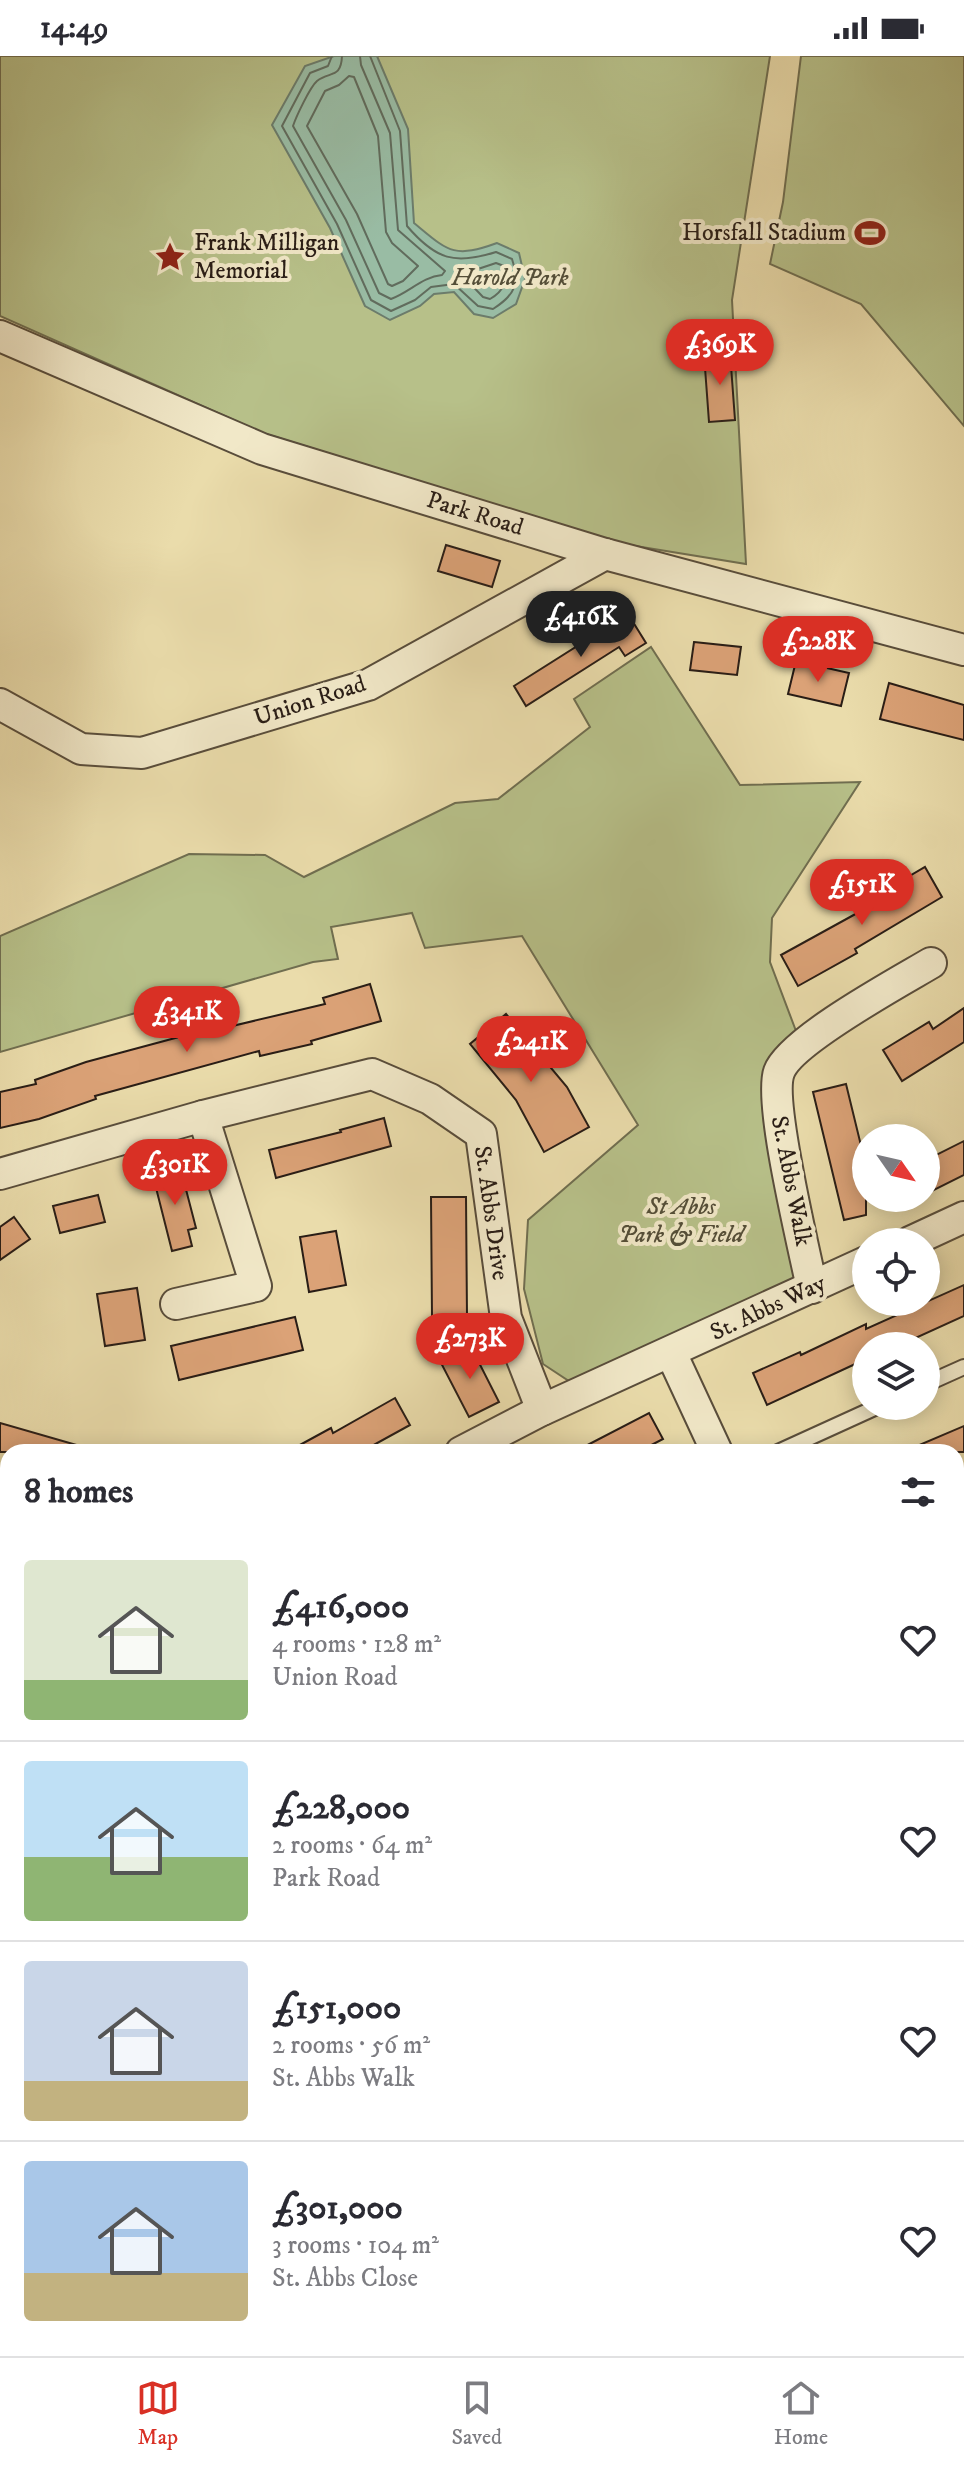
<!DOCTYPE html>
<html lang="en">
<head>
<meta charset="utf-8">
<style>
  :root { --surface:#fff; --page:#f2f2f3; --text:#2b2b33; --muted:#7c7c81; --line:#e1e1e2; --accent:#d93025 }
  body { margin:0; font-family:"IM FELL DW Pica",serif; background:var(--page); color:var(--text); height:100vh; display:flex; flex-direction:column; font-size:30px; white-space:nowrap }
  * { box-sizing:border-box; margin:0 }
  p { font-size:26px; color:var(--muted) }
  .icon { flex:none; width:44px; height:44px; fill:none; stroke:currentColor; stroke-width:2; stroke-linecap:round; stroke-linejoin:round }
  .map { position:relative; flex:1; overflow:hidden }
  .details { position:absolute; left:0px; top:1388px; width:964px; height:912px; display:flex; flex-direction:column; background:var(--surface); border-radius:24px 24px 0 0; box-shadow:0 4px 20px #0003 }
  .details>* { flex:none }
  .needle { width:52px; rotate:124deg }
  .controls { position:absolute; left:852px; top:1068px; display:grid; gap:16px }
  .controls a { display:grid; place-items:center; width:88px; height:88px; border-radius:50%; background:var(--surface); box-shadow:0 4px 20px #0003; font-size:40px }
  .price { position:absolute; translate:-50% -68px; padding:0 18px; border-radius:28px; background:var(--accent); color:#fff; font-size:26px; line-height:52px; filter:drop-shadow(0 2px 4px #0008) }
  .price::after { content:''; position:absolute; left:50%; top:48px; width:24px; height:18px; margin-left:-12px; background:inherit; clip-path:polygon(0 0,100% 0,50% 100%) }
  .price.selected { background:#222; color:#fff }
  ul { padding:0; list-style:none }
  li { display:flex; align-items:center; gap:24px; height:200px; padding:0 24px }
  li+li { border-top:2px solid var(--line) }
  li span { display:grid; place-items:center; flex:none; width:224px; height:160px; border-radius:8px; color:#555 }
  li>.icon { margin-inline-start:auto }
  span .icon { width:96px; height:96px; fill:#fffc; stroke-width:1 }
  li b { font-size:34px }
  h2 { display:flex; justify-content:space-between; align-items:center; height:96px; padding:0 24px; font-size:34px }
  .status { display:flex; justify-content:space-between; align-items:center; height:56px; padding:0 40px; background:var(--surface); direction:ltr }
  .status svg { height:22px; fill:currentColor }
  .tabs { display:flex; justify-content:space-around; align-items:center; height:112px; border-top:2px solid var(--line); background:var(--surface); font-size:22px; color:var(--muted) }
  .tabs a { display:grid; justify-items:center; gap:4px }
  .tabs .selected { color:var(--accent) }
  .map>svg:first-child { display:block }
</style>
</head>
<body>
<div class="status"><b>14:49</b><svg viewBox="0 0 49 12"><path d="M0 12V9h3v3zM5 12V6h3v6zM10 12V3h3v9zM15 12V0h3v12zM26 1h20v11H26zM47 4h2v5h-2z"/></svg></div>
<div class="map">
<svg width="964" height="2300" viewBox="0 0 964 2300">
  <rect width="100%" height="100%" fill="#eadcab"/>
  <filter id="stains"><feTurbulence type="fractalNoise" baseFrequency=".0025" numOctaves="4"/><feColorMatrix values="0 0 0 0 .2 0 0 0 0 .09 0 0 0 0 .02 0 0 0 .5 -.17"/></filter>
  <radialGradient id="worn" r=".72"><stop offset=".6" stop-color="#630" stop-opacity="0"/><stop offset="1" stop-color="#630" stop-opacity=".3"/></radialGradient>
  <g fill="#b7c089" stroke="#706e50" stroke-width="2">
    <polygon points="0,0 770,0 732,244 746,508 617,487 263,377 0,260"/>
    <polygon points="801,0 964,0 964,370 861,248 770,208 783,146"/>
    <polygon points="651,591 740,729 860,726 772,862 770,906 796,975 773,1002 796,1221 575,1329 543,1308 524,1233 528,1164 638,1069 522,880 425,892 412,857 331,871 338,903 313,906 0,996 0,880 189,798 265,799 304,821 455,747 498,743 590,671 574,643"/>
  </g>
  <path fill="#99bca4" stroke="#6c7c6b" stroke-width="2" d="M334,0H377L408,73L414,167C448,195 453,203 497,187L519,197L525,223L516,248L493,262L474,258L454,236L434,238L420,250L390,264L365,250L330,172L272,69L305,10Z"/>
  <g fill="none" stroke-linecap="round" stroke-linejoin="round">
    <g stroke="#616c5d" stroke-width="2">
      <path d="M332,0L328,10L310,17L282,70L337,168L371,244L391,255L415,244L431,231L454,228L478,250L493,253C515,239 520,228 512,203L496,196C455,209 436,204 407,170L400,75L370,0"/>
      <path d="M342,0C341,23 330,15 317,25C310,31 296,61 293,70L346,164L379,237L391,243C410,236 422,221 442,219L445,215L398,174L390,77L361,9L360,0"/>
      <polygon points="349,20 354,21 378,80 386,176 392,187 418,210 403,225 392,230 388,228 357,158 307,70 325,35 339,29"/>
      <path d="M496,207L504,210C508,225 504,235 490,243L483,241L461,218L463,213H478Z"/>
    </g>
  </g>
  <g fill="#dba277" stroke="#291d16" stroke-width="2">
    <polygon points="730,296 735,364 709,366 704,298"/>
    <polygon points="446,489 500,505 492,531 438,515"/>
    <polygon points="628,558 646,587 625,600 619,591 526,650 514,630"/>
    <polygon points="694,586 741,591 737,619 690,614"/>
    <polygon points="796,605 849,617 841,650 788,638"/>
    <polygon points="889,627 964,649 964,684 880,663"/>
    <polygon points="925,811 942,841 855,893 857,897 798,930 781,899 870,850 867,845"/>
    <polygon points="370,928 381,965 311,985 312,988 260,1000 259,995 95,1040 96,1043 39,1063 0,1072 0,1036 36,1028 35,1024 86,1006 179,981 175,966 199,959 202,970 226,963 228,971 325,948 323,942"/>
    <polygon points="964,952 964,986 902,1025 883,994 929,966 933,973"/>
    <polygon points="506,958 567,1031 589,1071 544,1096 516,1044 470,988"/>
    <polygon points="846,1028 866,1110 866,1159 844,1164 813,1036"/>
    <polygon points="384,1062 391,1090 276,1122 269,1094 341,1076 340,1074"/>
    <polygon points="964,1085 964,1119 926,1138 926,1104"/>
    <polygon points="175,1110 178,1123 183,1122 196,1172 188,1174 192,1190 172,1195 152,1116"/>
    <polygon points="98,1139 105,1166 60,1177 53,1150"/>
    <polygon points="431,1141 466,1141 467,1261 432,1262"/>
    <polygon points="14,1161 30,1183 0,1204 0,1171"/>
    <polygon points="336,1175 346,1229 309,1236 300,1181"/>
    <polygon points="964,1229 964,1260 898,1290 866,1290 866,1303 767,1349 753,1317 800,1296 801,1299 866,1268 866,1273"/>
    <polygon points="137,1232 145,1284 105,1290 97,1238"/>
    <polygon points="295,1261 303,1294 179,1324 171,1290"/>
    <polygon points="470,1289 499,1346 469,1361 440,1305"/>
    <polygon points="395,1342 410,1369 361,1396 287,1396 331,1372 333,1377"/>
    <polygon points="649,1357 663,1383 638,1396 574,1396"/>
    <polygon points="0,1367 80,1390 79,1396 0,1396"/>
    <polygon points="964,1370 964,1396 903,1396"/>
  </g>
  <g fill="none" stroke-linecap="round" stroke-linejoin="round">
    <g stroke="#594d3b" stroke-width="18">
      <g id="service">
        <polyline points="926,1328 964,1311"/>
        <polyline points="778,1396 879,1350"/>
        <polyline points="956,2104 964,2105"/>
      </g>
    </g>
    <g stroke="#594d3b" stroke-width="34">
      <g id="minor">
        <polyline points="0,280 262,393 605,498 964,594"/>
        <polyline points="0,648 81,693 142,697 368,629 605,498"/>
        <polyline points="0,1118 203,1060 372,1018 430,1043 481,1078 506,1262 542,1354"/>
        <polyline points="910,1186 964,1161"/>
        <path d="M812,1232C804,1192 768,1046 779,1016C790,985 899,926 931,907"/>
        <polyline points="176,1248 256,1230 203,1060"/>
        <polyline points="671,1297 717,1396"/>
        <polyline points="461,1396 542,1354 866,1206"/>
        <polyline points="0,1459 8,1461"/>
        <polyline points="956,1484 964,1480"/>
        <polyline points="0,1940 8,1936"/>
        <polyline points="0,2272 8,2269"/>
        <polyline points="255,2292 263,2300"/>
        <polyline points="700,2300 702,2292"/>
      </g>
    </g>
    <use href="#service" stroke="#f1e8c8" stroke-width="14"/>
    <use href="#minor" stroke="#f1e8c8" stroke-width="30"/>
  </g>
  <defs>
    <g id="stadium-bare" transform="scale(2.4)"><path d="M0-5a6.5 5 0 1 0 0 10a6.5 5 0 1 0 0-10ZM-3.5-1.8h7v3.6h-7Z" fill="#8f2418" stroke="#f1e8c8" stroke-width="2.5" paint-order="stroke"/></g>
    <g id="sight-bare" transform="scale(2.4)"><path d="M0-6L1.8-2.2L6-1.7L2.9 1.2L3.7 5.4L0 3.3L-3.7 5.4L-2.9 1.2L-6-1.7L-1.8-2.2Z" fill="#8f2418" stroke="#f1e8c8" stroke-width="2.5" paint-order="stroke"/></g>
  </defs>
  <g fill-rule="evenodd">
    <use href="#stadium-bare" x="870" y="177"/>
    <use href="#sight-bare" x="170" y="201"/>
  </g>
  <g text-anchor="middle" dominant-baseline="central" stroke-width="8" stroke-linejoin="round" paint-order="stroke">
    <g font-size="24" fill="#291d16" stroke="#f1e8c8" text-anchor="end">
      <text x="846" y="177">Horsfall Stadium</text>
      <text x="194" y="187" text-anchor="start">Frank Milligan<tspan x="194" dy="28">Memorial</tspan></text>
    </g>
    <g font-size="24" font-style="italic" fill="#544e38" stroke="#f1e8c8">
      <text x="510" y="222">Harold Park</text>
      <text x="681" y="1151">St Abbs<tspan x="681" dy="28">Park &amp; Field</tspan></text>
    </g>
    <g font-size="24" fill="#291d16" stroke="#f1e8c8">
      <text transform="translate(475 458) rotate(17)">Park Road</text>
      <text transform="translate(310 645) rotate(-18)">Union Road</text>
      <text transform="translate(791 1125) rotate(79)">St. Abbs Walk</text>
      <text transform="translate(491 1157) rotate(82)">St. Abbs Drive</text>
      <text transform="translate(768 1252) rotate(-25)">St. Abbs Way</text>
    </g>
  </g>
  <rect width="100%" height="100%" filter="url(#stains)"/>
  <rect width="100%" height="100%" fill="url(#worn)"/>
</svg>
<div class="controls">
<a><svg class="needle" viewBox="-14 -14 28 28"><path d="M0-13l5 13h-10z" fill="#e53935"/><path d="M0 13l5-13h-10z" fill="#7c7c81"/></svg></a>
<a><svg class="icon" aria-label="locate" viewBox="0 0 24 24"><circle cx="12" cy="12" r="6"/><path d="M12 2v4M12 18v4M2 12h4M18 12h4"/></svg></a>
<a><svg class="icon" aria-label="layers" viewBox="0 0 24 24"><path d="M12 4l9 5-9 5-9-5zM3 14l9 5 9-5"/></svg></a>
</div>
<b class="price" style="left:720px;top:331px">£369K</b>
<b class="price selected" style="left:581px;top:603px">£416K</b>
<b class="price" style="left:818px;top:628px">£228K</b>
<b class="price" style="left:862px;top:871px">£151K</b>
<b class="price" style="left:187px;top:998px">£341K</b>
<b class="price" style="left:531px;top:1028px">£241K</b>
<b class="price" style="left:175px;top:1151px">£301K</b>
<b class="price" style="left:470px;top:1325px">£273K</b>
<section class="details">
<h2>8 homes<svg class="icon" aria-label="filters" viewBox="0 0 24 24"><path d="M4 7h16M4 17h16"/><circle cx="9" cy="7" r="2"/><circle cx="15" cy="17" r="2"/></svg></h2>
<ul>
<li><span style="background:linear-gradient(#dfe7d0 75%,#8fb573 0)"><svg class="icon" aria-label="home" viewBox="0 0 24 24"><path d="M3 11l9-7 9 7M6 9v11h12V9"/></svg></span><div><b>£416,000</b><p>4 rooms · 128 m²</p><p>Union Road</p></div><svg class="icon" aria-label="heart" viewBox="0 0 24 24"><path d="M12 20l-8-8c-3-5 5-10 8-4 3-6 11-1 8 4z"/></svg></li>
<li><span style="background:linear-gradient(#bfe0f5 60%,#8fb573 0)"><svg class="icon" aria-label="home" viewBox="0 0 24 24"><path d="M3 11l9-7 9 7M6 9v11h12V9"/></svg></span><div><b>£228,000</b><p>2 rooms · 64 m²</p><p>Park Road</p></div><svg class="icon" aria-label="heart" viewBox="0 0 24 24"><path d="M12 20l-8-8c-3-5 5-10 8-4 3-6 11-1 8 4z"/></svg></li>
<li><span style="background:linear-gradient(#c9d6e8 75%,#c2b280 0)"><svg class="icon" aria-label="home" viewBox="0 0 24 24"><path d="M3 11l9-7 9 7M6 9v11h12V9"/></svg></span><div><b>£151,000</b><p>2 rooms · 56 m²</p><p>St. Abbs Walk</p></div><svg class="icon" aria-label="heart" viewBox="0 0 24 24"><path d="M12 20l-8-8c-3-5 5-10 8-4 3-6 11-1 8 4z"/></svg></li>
<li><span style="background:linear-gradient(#a9c7e8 70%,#c2b280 0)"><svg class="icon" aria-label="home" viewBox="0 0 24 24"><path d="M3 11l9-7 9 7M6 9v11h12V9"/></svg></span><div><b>£301,000</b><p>3 rooms · 104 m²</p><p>St. Abbs Close</p></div><svg class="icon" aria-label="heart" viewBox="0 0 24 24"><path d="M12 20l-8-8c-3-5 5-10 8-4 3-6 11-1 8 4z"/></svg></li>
</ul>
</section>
</div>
<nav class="tabs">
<a class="selected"><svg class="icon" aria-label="map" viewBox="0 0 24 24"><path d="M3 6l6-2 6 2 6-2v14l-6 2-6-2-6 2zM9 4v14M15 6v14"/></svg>Map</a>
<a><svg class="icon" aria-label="saved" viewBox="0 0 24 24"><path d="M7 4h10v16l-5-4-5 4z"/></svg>Saved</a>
<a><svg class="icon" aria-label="home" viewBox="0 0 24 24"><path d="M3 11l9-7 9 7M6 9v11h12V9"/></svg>Home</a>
</nav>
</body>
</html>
